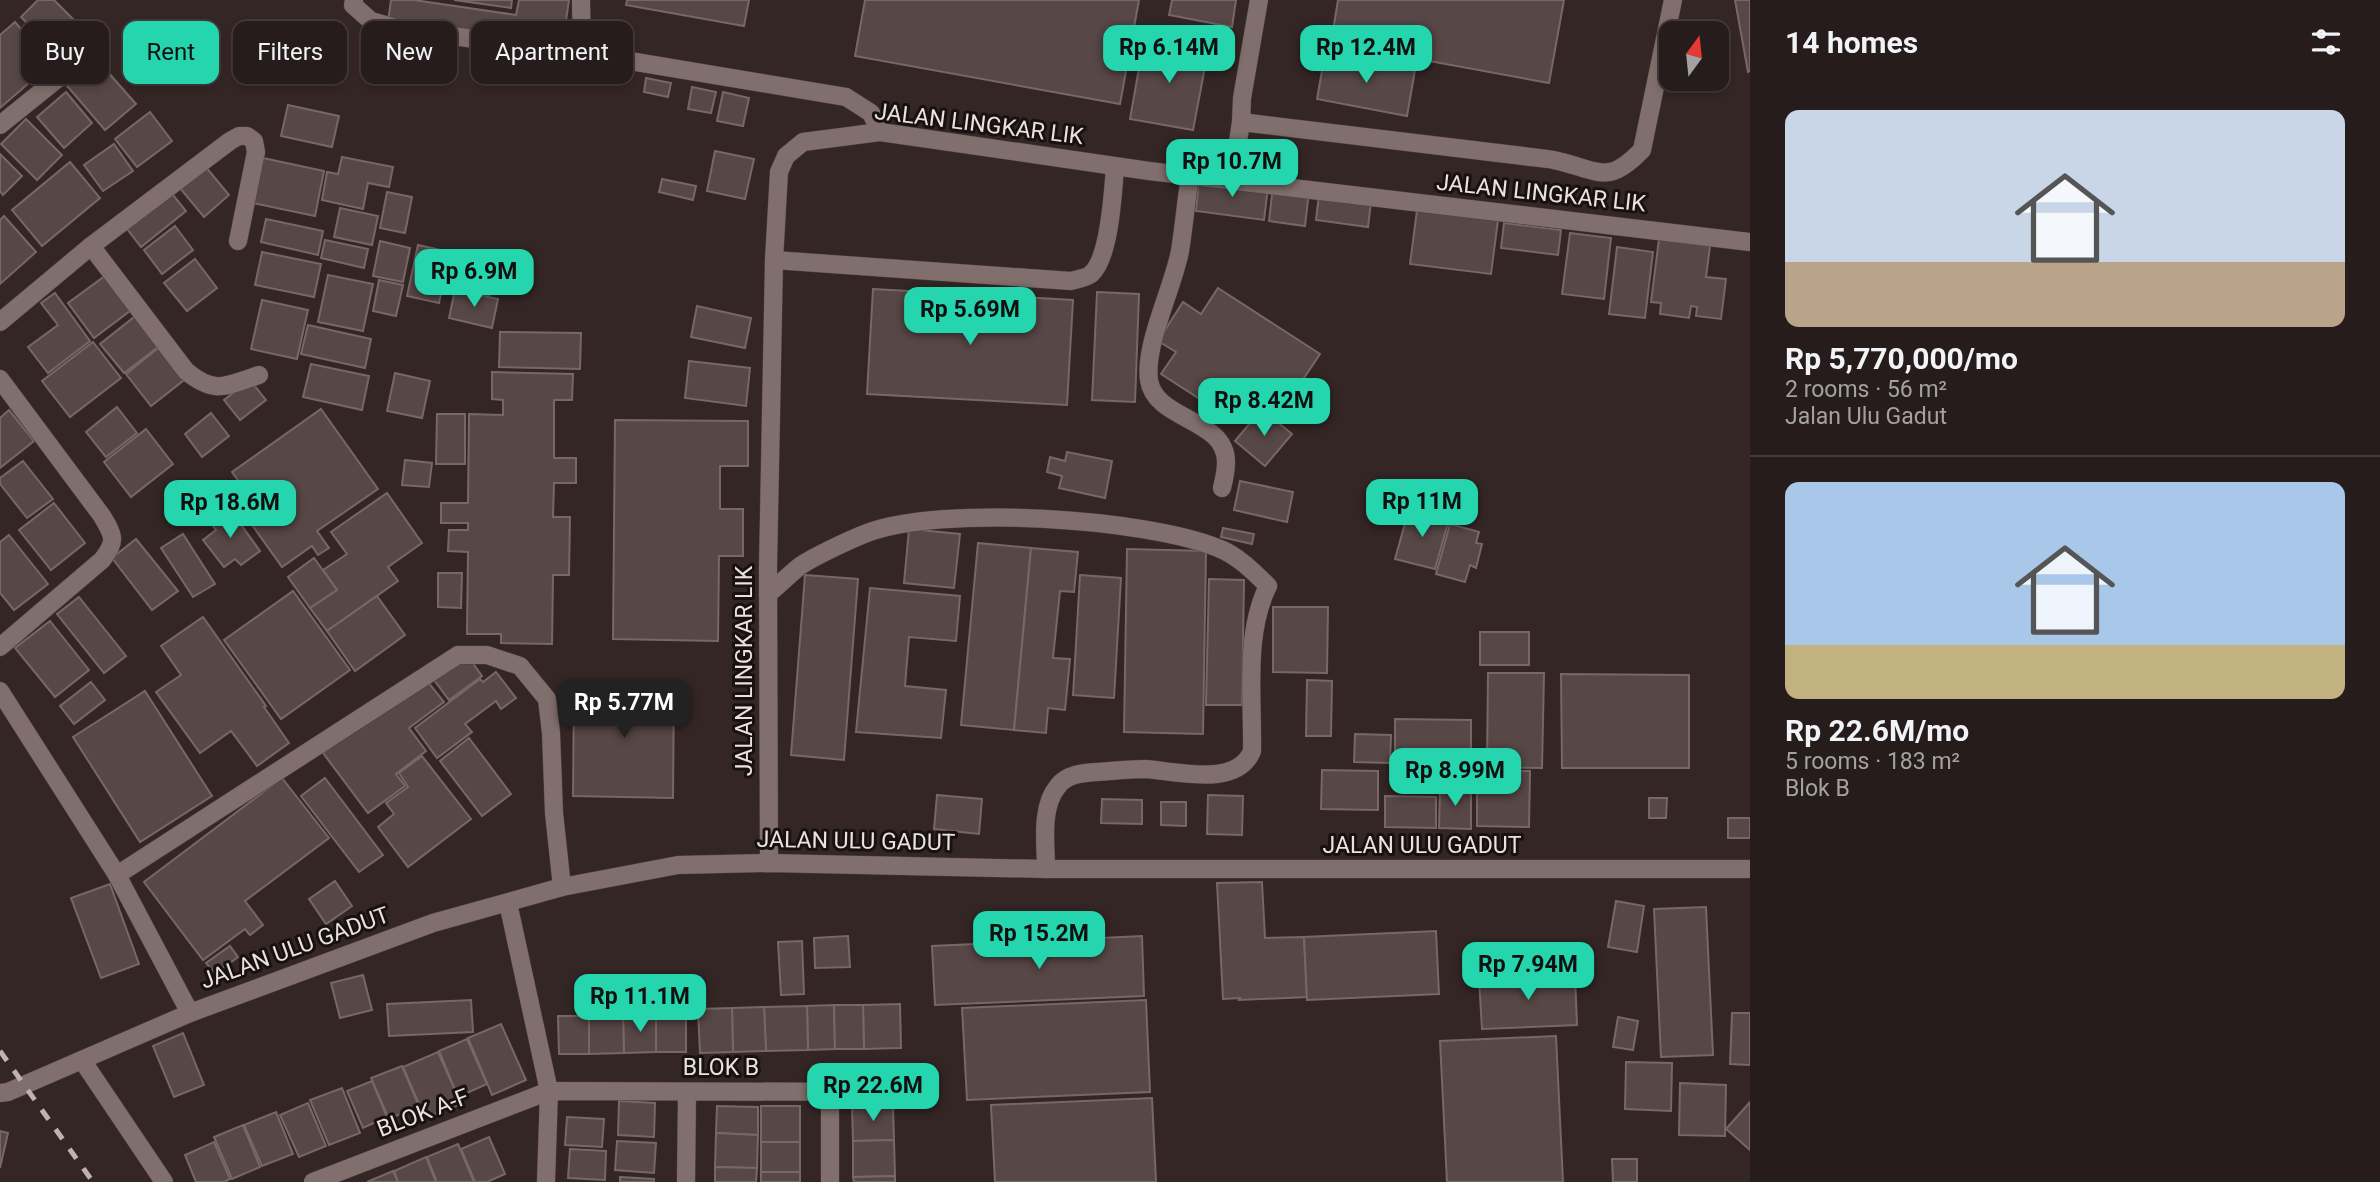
<!DOCTYPE html>
<html lang="en">
<head>
<meta charset="utf-8">
<style>
  :root { --surface:#271c1c; --page:#332929; --text:#f1f3f6; --muted:#a4a1a3; --line:#433a3b; --accent:#25d5ae }
  body { margin:0; font-family:Roboto,sans-serif; background:var(--page); color:var(--text); height:100vh; display:flex; flex-direction:column; font-size:26px; white-space:nowrap }
  * { box-sizing:border-box; margin:0 }
  p { font-size:23px; color:var(--muted) }
  .icon { flex:none; width:38px; height:38px; fill:none; stroke:currentColor; stroke-width:2; stroke-linecap:round; stroke-linejoin:round }
  .map { position:relative; flex:1; overflow:hidden }
  .details { display:flex; flex-direction:column; background:var(--surface); width:630px }
  .details>* { flex:none }
  .guide { position:absolute; left:21px; top:21px; width:665px; height:63px; display:flex; gap:14px }
  .needle { width:46px; rotate:15deg }
  .buttons { position:absolute; left:1659px; top:21px; display:grid; gap:14px }
  .buttons a { display:grid; place-items:center; width:70px; height:70px; border-radius:14px; background:var(--surface); box-shadow:0 4px 10px #0003,0 0 0 2px var(--line); font-size:35px }
  .price { position:absolute; translate:-50% -60px; padding:0 16px; border-radius:14px; background:var(--accent); color:#111; font-size:23px; line-height:46px; filter:drop-shadow(0 2px 4px #0008) }
  .price::after { content:''; position:absolute; left:50%; top:42px; width:21px; height:16px; margin-left:-10px; background:inherit; clip-path:polygon(0 0,100% 0,50% 100%) }
  .price.on { background:#222; color:#fff }
  ul { padding:0; list-style:none }
  li { display:grid; align-content:center; gap:14px; height:371px; padding:0 35px }
  li+li { border-top:2px solid var(--line) }
  li span { display:grid; place-items:center; height:217px; border-radius:14px; color:#555 }
  li>.icon { margin-inline-start:auto }
  span .icon { width:126px; height:126px; fill:#fffc; stroke-width:1 }
  li b { font-size:30px }
  h2 { display:flex; justify-content:space-between; align-items:center; height:84px; padding:0 35px; font-size:30px }
  .pill { padding:0 24px; border-radius:14px; background:var(--surface); box-shadow:0 4px 10px #0003,0 0 0 2px var(--line); font-size:24px; line-height:63px }
  .pill.on { background:var(--accent); color:#111 }
  main { display:flex; flex:1; min-height:0 }
  .map>svg:first-child { display:block }
</style>
</head>
<body>
<main>
<div class="map">
<svg width="1750" height="1182" viewBox="0 0 1750 1182">
  <rect width="100%" height="100%" fill="#342625"/>
  <g fill="#574746" stroke="#786766" stroke-width="2">
    <polygon points="38,0 54,0 92,38 67,63 21,17"/>
    <polygon points="391,0 414,0 516,15 519,0 569,0 562,48 388,22"/>
    <polygon points="454,0 512,0 511,8"/>
    <polygon points="627,0 749,0 744,26 626,5"/>
    <polygon points="865,0 1139,0 1120,104 855,56"/>
    <polygon points="1172,0 1236,0 1232,27 1169,15"/>
    <polygon points="1338,0 1564,0 1549,83 1331,43"/>
    <polygon points="1735,0 1750,0 1750,71 1748,72"/>
    <polygon points="15,22 51,64 0,108 0,35"/>
    <polygon points="1144,40 1208,51 1193,130 1130,119"/>
    <polygon points="92,54 136,104 105,130 62,80"/>
    <polygon points="1325,54 1415,70 1407,116 1317,99"/>
    <polygon points="646,78 671,83 668,97 644,92"/>
    <polygon points="692,87 716,92 711,113 688,109"/>
    <polygon points="66,92 92,123 64,148 37,117"/>
    <polygon points="723,92 749,98 743,126 717,121"/>
    <polygon points="288,105 339,116 332,147 281,136"/>
    <polygon points="150,112 172,141 137,167 115,139"/>
    <polygon points="26,119 62,155 37,180 1,144"/>
    <polygon points="114,144 133,171 103,191 84,165"/>
    <polygon points="715,151 754,159 745,199 707,191"/>
    <polygon points="0,154 22,176 3,195 0,191"/>
    <polygon points="342,157 393,167 389,187 368,183 363,209 322,200 327,172 338,174"/>
    <polygon points="263,158 324,171 315,216 253,203"/>
    <polygon points="70,162 100,198 42,246 12,210"/>
    <polygon points="205,166 229,195 204,217 179,187"/>
    <polygon points="662,179 696,186 693,200 659,192"/>
    <polygon points="1199,179 1268,187 1264,220 1196,211"/>
    <polygon points="1273,186 1309,191 1305,226 1269,221"/>
    <polygon points="169,190 186,211 141,247 124,225"/>
    <polygon points="387,192 412,197 405,233 380,228"/>
    <polygon points="1319,195 1371,202 1368,227 1316,220"/>
    <polygon points="340,208 378,216 372,245 334,237"/>
    <polygon points="1417,210 1498,220 1491,274 1410,264"/>
    <polygon points="4,216 36,252 0,284 0,220"/>
    <polygon points="266,219 323,231 318,255 261,242"/>
    <polygon points="1504,223 1561,230 1558,255 1501,248"/>
    <polygon points="175,226 193,250 162,274 144,250"/>
    <polygon points="1570,233 1611,238 1604,299 1562,294"/>
    <polygon points="1659,239 1710,246 1706,277 1726,279 1721,319 1696,316 1697,307 1691,306 1689,318 1660,314 1661,303 1651,302"/>
    <polygon points="325,240 368,249 364,268 321,258"/>
    <polygon points="380,241 410,248 403,282 373,276"/>
    <polygon points="418,245 450,252 439,303 407,296"/>
    <polygon points="1617,247 1653,252 1645,318 1609,314"/>
    <polygon points="262,252 321,264 314,297 255,285"/>
    <polygon points="195,259 217,288 187,311 164,283"/>
    <polygon points="450,265 494,274 489,295 446,286"/>
    <polygon points="109,273 134,308 94,338 68,303"/>
    <polygon points="328,275 373,284 363,331 318,322"/>
    <polygon points="379,280 403,285 396,316 373,311"/>
    <polygon points="1218,288 1320,354 1292,396 1281,389 1267,411 1234,390 1220,412 1161,374 1176,352 1158,341 1183,302 1201,314"/>
    <polygon points="873,289 1073,300 1067,405 867,394"/>
    <polygon points="455,290 498,299 492,328 449,318"/>
    <polygon points="1097,292 1139,294 1135,402 1092,400"/>
    <polygon points="55,293 90,341 48,373 28,347 58,325 41,303"/>
    <polygon points="262,300 308,310 297,359 251,349"/>
    <polygon points="697,306 751,318 745,348 691,337"/>
    <polygon points="138,314 162,344 124,373 100,344"/>
    <polygon points="308,325 371,339 365,368 301,354"/>
    <polygon points="500,332 581,333 580,369 499,367"/>
    <polygon points="93,342 121,378 70,417 42,381"/>
    <polygon points="162,345 188,377 151,406 126,374"/>
    <polygon points="689,361 750,368 746,406 685,398"/>
    <polygon points="311,364 369,376 362,410 303,397"/>
    <polygon points="492,372 573,374 572,400 554,400 554,458 576,458 576,483 554,483 553,517 570,517 569,575 553,575 552,644 501,643 501,634 467,634 468,552 448,551 449,530 468,530 468,523 441,523 441,503 468,503 469,414 503,415 503,400 492,399"/>
    <polygon points="395,373 430,381 422,418 387,411"/>
    <polygon points="250,380 266,400 240,420 224,400"/>
    <polygon points="117,407 137,433 106,457 86,432"/>
    <polygon points="321,409 378,489 317,531 329,548 318,555 312,546 282,567 242,511 254,503 232,472"/>
    <polygon points="1262,409 1292,434 1265,466 1235,441"/>
    <polygon points="9,410 34,441 0,468 0,418"/>
    <polygon points="211,413 229,436 202,457 185,434"/>
    <polygon points="437,414 465,414 465,464 436,464"/>
    <polygon points="615,420 748,421 748,466 720,466 720,509 743,509 743,556 719,556 718,641 613,639"/>
    <polygon points="146,429 173,464 131,497 104,462"/>
    <polygon points="1067,452 1112,461 1105,498 1059,488 1062,476 1047,472 1050,457 1065,461"/>
    <polygon points="405,460 432,463 429,487 402,485"/>
    <polygon points="23,461 53,499 27,518 0,484 0,478"/>
    <polygon points="1240,481 1293,492 1287,522 1234,510"/>
    <polygon points="387,493 422,543 388,567 398,581 327,631 310,608 337,590 323,570 347,554 331,532"/>
    <polygon points="54,503 85,543 51,570 19,530"/>
    <polygon points="229,508 260,551 241,565 235,559 224,567 203,540 216,530 210,522"/>
    <polygon points="1409,509 1449,519 1435,569 1395,559"/>
    <polygon points="1450,524 1479,532 1476,543 1482,544 1476,568 1470,565 1465,582 1436,574"/>
    <polygon points="1223,528 1254,534 1252,544 1221,537"/>
    <polygon points="909,529 960,534 954,588 904,583"/>
    <polygon points="183,534 215,584 193,597 161,548"/>
    <polygon points="9,535 48,584 14,610 0,593 0,542"/>
    <polygon points="136,539 178,591 152,610 112,558"/>
    <polygon points="978,543 1031,548 1014,730 961,725"/>
    <polygon points="1031,548 1078,552 1074,592 1060,591 1053,658 1070,659 1065,710 1048,708 1046,733 1014,730"/>
    <polygon points="1127,549 1206,551 1203,734 1124,732"/>
    <polygon points="314,558 337,590 310,608 288,577"/>
    <polygon points="438,573 462,573 461,608 438,607"/>
    <polygon points="805,575 858,579 844,760 791,755"/>
    <polygon points="1080,575 1121,578 1114,698 1073,695"/>
    <polygon points="1209,579 1244,580 1242,705 1206,705"/>
    <polygon points="870,588 960,596 956,641 909,637 905,686 946,690 941,738 856,732"/>
    <polygon points="293,591 350,670 281,719 224,640"/>
    <polygon points="377,596 405,635 355,671 327,631"/>
    <polygon points="79,597 126,656 104,673 57,614"/>
    <polygon points="1273,607 1328,607 1327,673 1273,672"/>
    <polygon points="203,617 266,706 264,707 289,743 257,766 231,731 200,753 156,692 181,675 161,646"/>
    <polygon points="50,621 89,670 55,697 15,648"/>
    <rect x="1480" y="632" width="49" height="33"/>
    <polygon points="467,655 482,676 449,700 434,680"/>
    <polygon points="496,672 516,698 501,709 496,701 465,724 472,732 437,758 415,728 480,679 483,682"/>
    <polygon points="1488,673 1544,673 1542,768 1487,767"/>
    <polygon points="1561,674 1689,675 1689,768 1562,768"/>
    <polygon points="424,677 444,702 409,728 426,751 396,774 405,786 368,813 323,753"/>
    <polygon points="1307,680 1332,681 1331,736 1306,736"/>
    <polygon points="91,682 105,700 74,724 60,706"/>
    <polygon points="574,682 674,683 673,798 573,796"/>
    <polygon points="145,691 212,796 140,842 73,737"/>
    <polygon points="1395,719 1471,720 1471,785 1395,783"/>
    <polygon points="1355,734 1391,735 1390,763 1354,762"/>
    <polygon points="469,738 511,794 482,816 440,761"/>
    <polygon points="422,756 471,819 408,867 378,827 394,814 386,803 408,787 399,773"/>
    <polygon points="1322,770 1378,771 1378,810 1321,809"/>
    <polygon points="1477,771 1530,771 1529,827 1477,826"/>
    <polygon points="282,778 329,838 245,901 263,925 250,935 245,929 203,960 144,882"/>
    <polygon points="325,778 383,855 359,872 301,796"/>
    <polygon points="1440,787 1471,788 1471,829 1439,828"/>
    <polygon points="937,795 982,799 979,834 934,829"/>
    <polygon points="1208,795 1243,796 1242,835 1207,834"/>
    <polygon points="1385,796 1436,797 1436,828 1385,827"/>
    <polygon points="1649,798 1667,798 1666,818 1649,818"/>
    <polygon points="1102,799 1142,800 1142,824 1101,823"/>
    <polygon points="1161,802 1186,802 1186,826 1161,825"/>
    <rect x="1728" y="818" width="22" height="20"/>
    <polygon points="335,881 352,906 326,924 309,899"/>
    <polygon points="1262,882 1265,938 1304,937 1307,997 1239,1000 1240,998 1223,999 1217,883"/>
    <polygon points="110,884 139,964 101,978 71,898"/>
    <polygon points="1616,901 1644,906 1637,952 1608,947"/>
    <polygon points="1706,907 1713,1055 1661,1057 1654,909"/>
    <polygon points="1436,931 1439,994 1307,1000 1304,937"/>
    <polygon points="848,936 850,967 815,968 814,938"/>
    <polygon points="1142,936 1144,996 935,1005 932,946"/>
    <polygon points="802,941 804,994 781,995 778,942"/>
    <polygon points="230,946 238,957 215,974 206,963"/>
    <polygon points="363,975 372,1010 340,1018 331,983"/>
    <polygon points="1575,975 1577,1025 1482,1029 1479,979"/>
    <polygon points="471,1000 473,1032 389,1036 387,1004"/>
    <polygon points="1146,1000 1150,1092 967,1100 962,1008"/>
    <polygon points="900,1004 901,1048 864,1049 863,1005"/>
    <polygon points="834,1005 835,1049 808,1050 807,1006"/>
    <polygon points="834,1005 863,1005 864,1049 835,1049"/>
    <polygon points="807,1006 808,1050 766,1051 764,1007"/>
    <polygon points="764,1007 766,1051 733,1052 732,1008"/>
    <polygon points="732,1008 733,1052 700,1053 698,1009"/>
    <polygon points="1732,1013 1750,1013 1750,1065 1730,1064"/>
    <polygon points="686,1014 686,1052 656,1052 656,1015"/>
    <polygon points="623,1015 656,1015 656,1052 624,1053"/>
    <polygon points="623,1015 624,1053 589,1054 589,1016"/>
    <polygon points="558,1016 589,1016 589,1054 559,1054"/>
    <polygon points="1618,1017 1638,1021 1633,1050 1613,1047"/>
    <polygon points="501,1024 526,1080 492,1095 468,1038"/>
    <polygon points="183,1033 204,1085 174,1097 153,1046"/>
    <polygon points="1556,1036 1563,1182 1447,1182 1440,1041"/>
    <polygon points="467,1039 487,1084 458,1097 439,1051"/>
    <polygon points="438,1052 461,1104 425,1118 403,1067"/>
    <polygon points="1626,1062 1672,1063 1671,1111 1625,1109"/>
    <polygon points="402,1066 419,1106 389,1119 371,1078"/>
    <polygon points="372,1081 387,1117 363,1128 347,1091"/>
    <polygon points="1680,1083 1726,1085 1725,1136 1679,1135"/>
    <polygon points="342,1088 360,1133 329,1145 310,1100"/>
    <polygon points="1152,1098 1156,1182 995,1182 991,1105"/>
    <polygon points="619,1101 655,1103 654,1137 618,1135"/>
    <polygon points="1750,1102 1750,1150 1726,1129"/>
    <polygon points="308,1103 326,1146 299,1157 280,1115"/>
    <polygon points="717,1106 758,1107 758,1135 716,1133"/>
    <rect x="761" y="1106" width="39" height="36"/>
    <polygon points="852,1106 893,1106 894,1140 853,1141"/>
    <polygon points="276,1112 293,1154 262,1166 244,1125"/>
    <polygon points="567,1117 604,1119 602,1147 565,1145"/>
    <polygon points="243,1125 260,1167 232,1179 214,1137"/>
    <polygon points="0,1131 8,1133 0,1168"/>
    <polygon points="716,1133 758,1135 757,1168 715,1167"/>
    <polygon points="489,1137 505,1174 487,1182 475,1182 461,1149"/>
    <polygon points="894,1140 895,1176 853,1177 853,1141"/>
    <polygon points="617,1141 656,1143 654,1173 615,1170"/>
    <polygon points="214,1142 230,1179 224,1182 196,1182 185,1155"/>
    <rect x="761" y="1142" width="39" height="30"/>
    <polygon points="458,1144 474,1182 437,1182 427,1157"/>
    <polygon points="570,1149 606,1151 605,1180 568,1178"/>
    <polygon points="426,1157 436,1182 398,1182 394,1171"/>
    <polygon points="1612,1159 1637,1159 1637,1182 1613,1182"/>
    <polygon points="715,1167 757,1168 756,1182 715,1182"/>
    <polygon points="393,1171 398,1182 367,1182"/>
    <rect x="761" y="1172" width="39" height="10"/>
    <polygon points="895,1176 895,1182 854,1182 853,1177"/>
    <polygon points="620,1177 654,1179 654,1182 620,1182"/>
  </g>
  <g fill="none" stroke-linecap="round" stroke-linejoin="round">
    <g stroke="#4e4140" stroke-width="19">
      <g id="minor">
        <polyline points="354,0 353,5 371,21 399,29 582,53 846,97 871,113 880,132"/>
        <polyline points="581,0 582,53"/>
        <path d="M1241,122L1523,156C1535,158 1549,158 1562,162C1601,172 1609,184 1642,150L1673,0"/>
        <polyline points="0,125 67,71"/>
        <path d="M1190,176C1186,201 1184,226 1180,251C1173,288 1144,345 1149,380C1155,421 1226,418 1226,462C1226,470 1224,480 1222,488"/>
        <polyline points="1232,181 1241,122 1242,98 1259,0"/>
        <path d="M91,246L186,371C215,395 226,386 259,375"/>
        <path d="M774,260L1071,281C1076,279 1087,278 1091,274C1110,258 1113,191 1115,167"/>
        <polyline points="0,322 91,246 230,141 239,136 247,136 254,141 256,152 238,241"/>
        <path d="M0,379L102,516C114,536 117,541 102,560L0,647"/>
        <path d="M768,594C779,585 789,575 800,566C815,556 849,540 867,533C941,505 1144,518 1218,548C1237,555 1254,572 1268,586C1244,634 1253,698 1252,751C1237,788 1177,771 1145,769C1129,769 1113,771 1097,772C1083,773 1067,774 1058,786C1040,807 1046,844 1046,869"/>
        <polyline points="0,691 117,875 190,1013"/>
        <polyline points="769,863 768,568 774,260 779,172 786,156 803,142 880,132 1149,171 1750,242"/>
        <polyline points="117,875 458,655 487,655 520,666 547,699 551,733 554,813 562,887"/>
        <polyline points="508,903 549,1091 546,1182"/>
        <polyline points="82,1060 164,1182"/>
        <polyline points="830,1092 830,1182"/>
        <polyline points="0,1093 8,1092 190,1013 433,923 562,887 678,865 769,863 1046,869 1750,869"/>
        <polyline points="313,1182 549,1091 892,1092"/>
        <polyline points="686,1182 687,1092"/>
      </g>
    </g>
    <use href="#minor" stroke="#816f6d" stroke-width="18"/>
    <polyline stroke="#bfb3b2" stroke-width="5" stroke-dasharray="12 12" stroke-linecap="butt" points="0,1051 93,1182"/>
  </g>
  <g text-anchor="middle" dominant-baseline="central" stroke-width="6" stroke-linejoin="round" paint-order="stroke">
    <g font-size="23" fill="#ece1e0" stroke="#171110">
      <text transform="translate(979 124) rotate(7)">JALAN LINGKAR LIK</text>
      <text transform="translate(1541 193) rotate(6)">JALAN LINGKAR LIK</text>
      <text transform="translate(744 671) rotate(-90)">JALAN LINGKAR LIK</text>
      <text transform="translate(856 841) rotate(1)">JALAN ULU GADUT</text>
      <text x="1422" y="845">JALAN ULU GADUT</text>
      <text transform="translate(295 948) rotate(-20)">JALAN ULU GADUT</text>
      <text x="721" y="1067">BLOK B</text>
      <text transform="translate(423 1113) rotate(-21)">BLOK A-F</text>
    </g>
  </g>
</svg>
<div class="buttons">
<a><svg class="needle" viewBox="-14 -14 28 28"><path d="M0-13l5 13h-10z" fill="#e53935"/><path d="M0 13l5-13h-10z" fill="#a4a1a3"/></svg></a>
</div>
<b class="price" style="left:1169px;top:85px">Rp 6.14M</b>
<b class="price" style="left:1366px;top:85px">Rp 12.4M</b>
<b class="price" style="left:1232px;top:199px">Rp 10.7M</b>
<b class="price" style="left:474px;top:309px">Rp 6.9M</b>
<b class="price" style="left:970px;top:347px">Rp 5.69M</b>
<b class="price" style="left:1264px;top:438px">Rp 8.42M</b>
<b class="price" style="left:1422px;top:539px">Rp 11M</b>
<b class="price" style="left:230px;top:540px">Rp 18.6M</b>
<b class="price on" style="left:624px;top:740px">Rp 5.77M</b>
<b class="price" style="left:1455px;top:808px">Rp 8.99M</b>
<b class="price" style="left:1039px;top:971px">Rp 15.2M</b>
<b class="price" style="left:1528px;top:1002px">Rp 7.94M</b>
<b class="price" style="left:640px;top:1034px">Rp 11.1M</b>
<b class="price" style="left:873px;top:1123px">Rp 22.6M</b>
<div class="guide">
<a class="pill">Buy</a>
<a class="pill on">Rent</a>
<a class="pill">Filters</a>
<a class="pill">New</a>
<a class="pill">Apartment</a>
</div>
</div>
<section class="details">
<h2>14 homes<svg class="icon" aria-label="filters" viewBox="0 0 24 24"><path d="M4 7h16M4 17h16"/><circle cx="9" cy="7" r="2"/><circle cx="15" cy="17" r="2"/></svg></h2>
<ul>
<li><span style="background:linear-gradient(#c9d6e8 70%,#b9a48a 0)"><svg class="icon" aria-label="home" viewBox="0 0 24 24"><path d="M3 11l9-7 9 7M6 9v11h12V9"/></svg></span><div><b>Rp 5,770,000/mo</b><p>2 rooms · 56 m²</p><p>Jalan Ulu Gadut</p></div></li>
<li><span style="background:linear-gradient(#a9c7e8 75%,#c2b280 0)"><svg class="icon" aria-label="home" viewBox="0 0 24 24"><path d="M3 11l9-7 9 7M6 9v11h12V9"/></svg></span><div><b>Rp 22.6M/mo</b><p>5 rooms · 183 m²</p><p>Blok B</p></div></li>
</ul>
</section>
</main>
</body>
</html>
